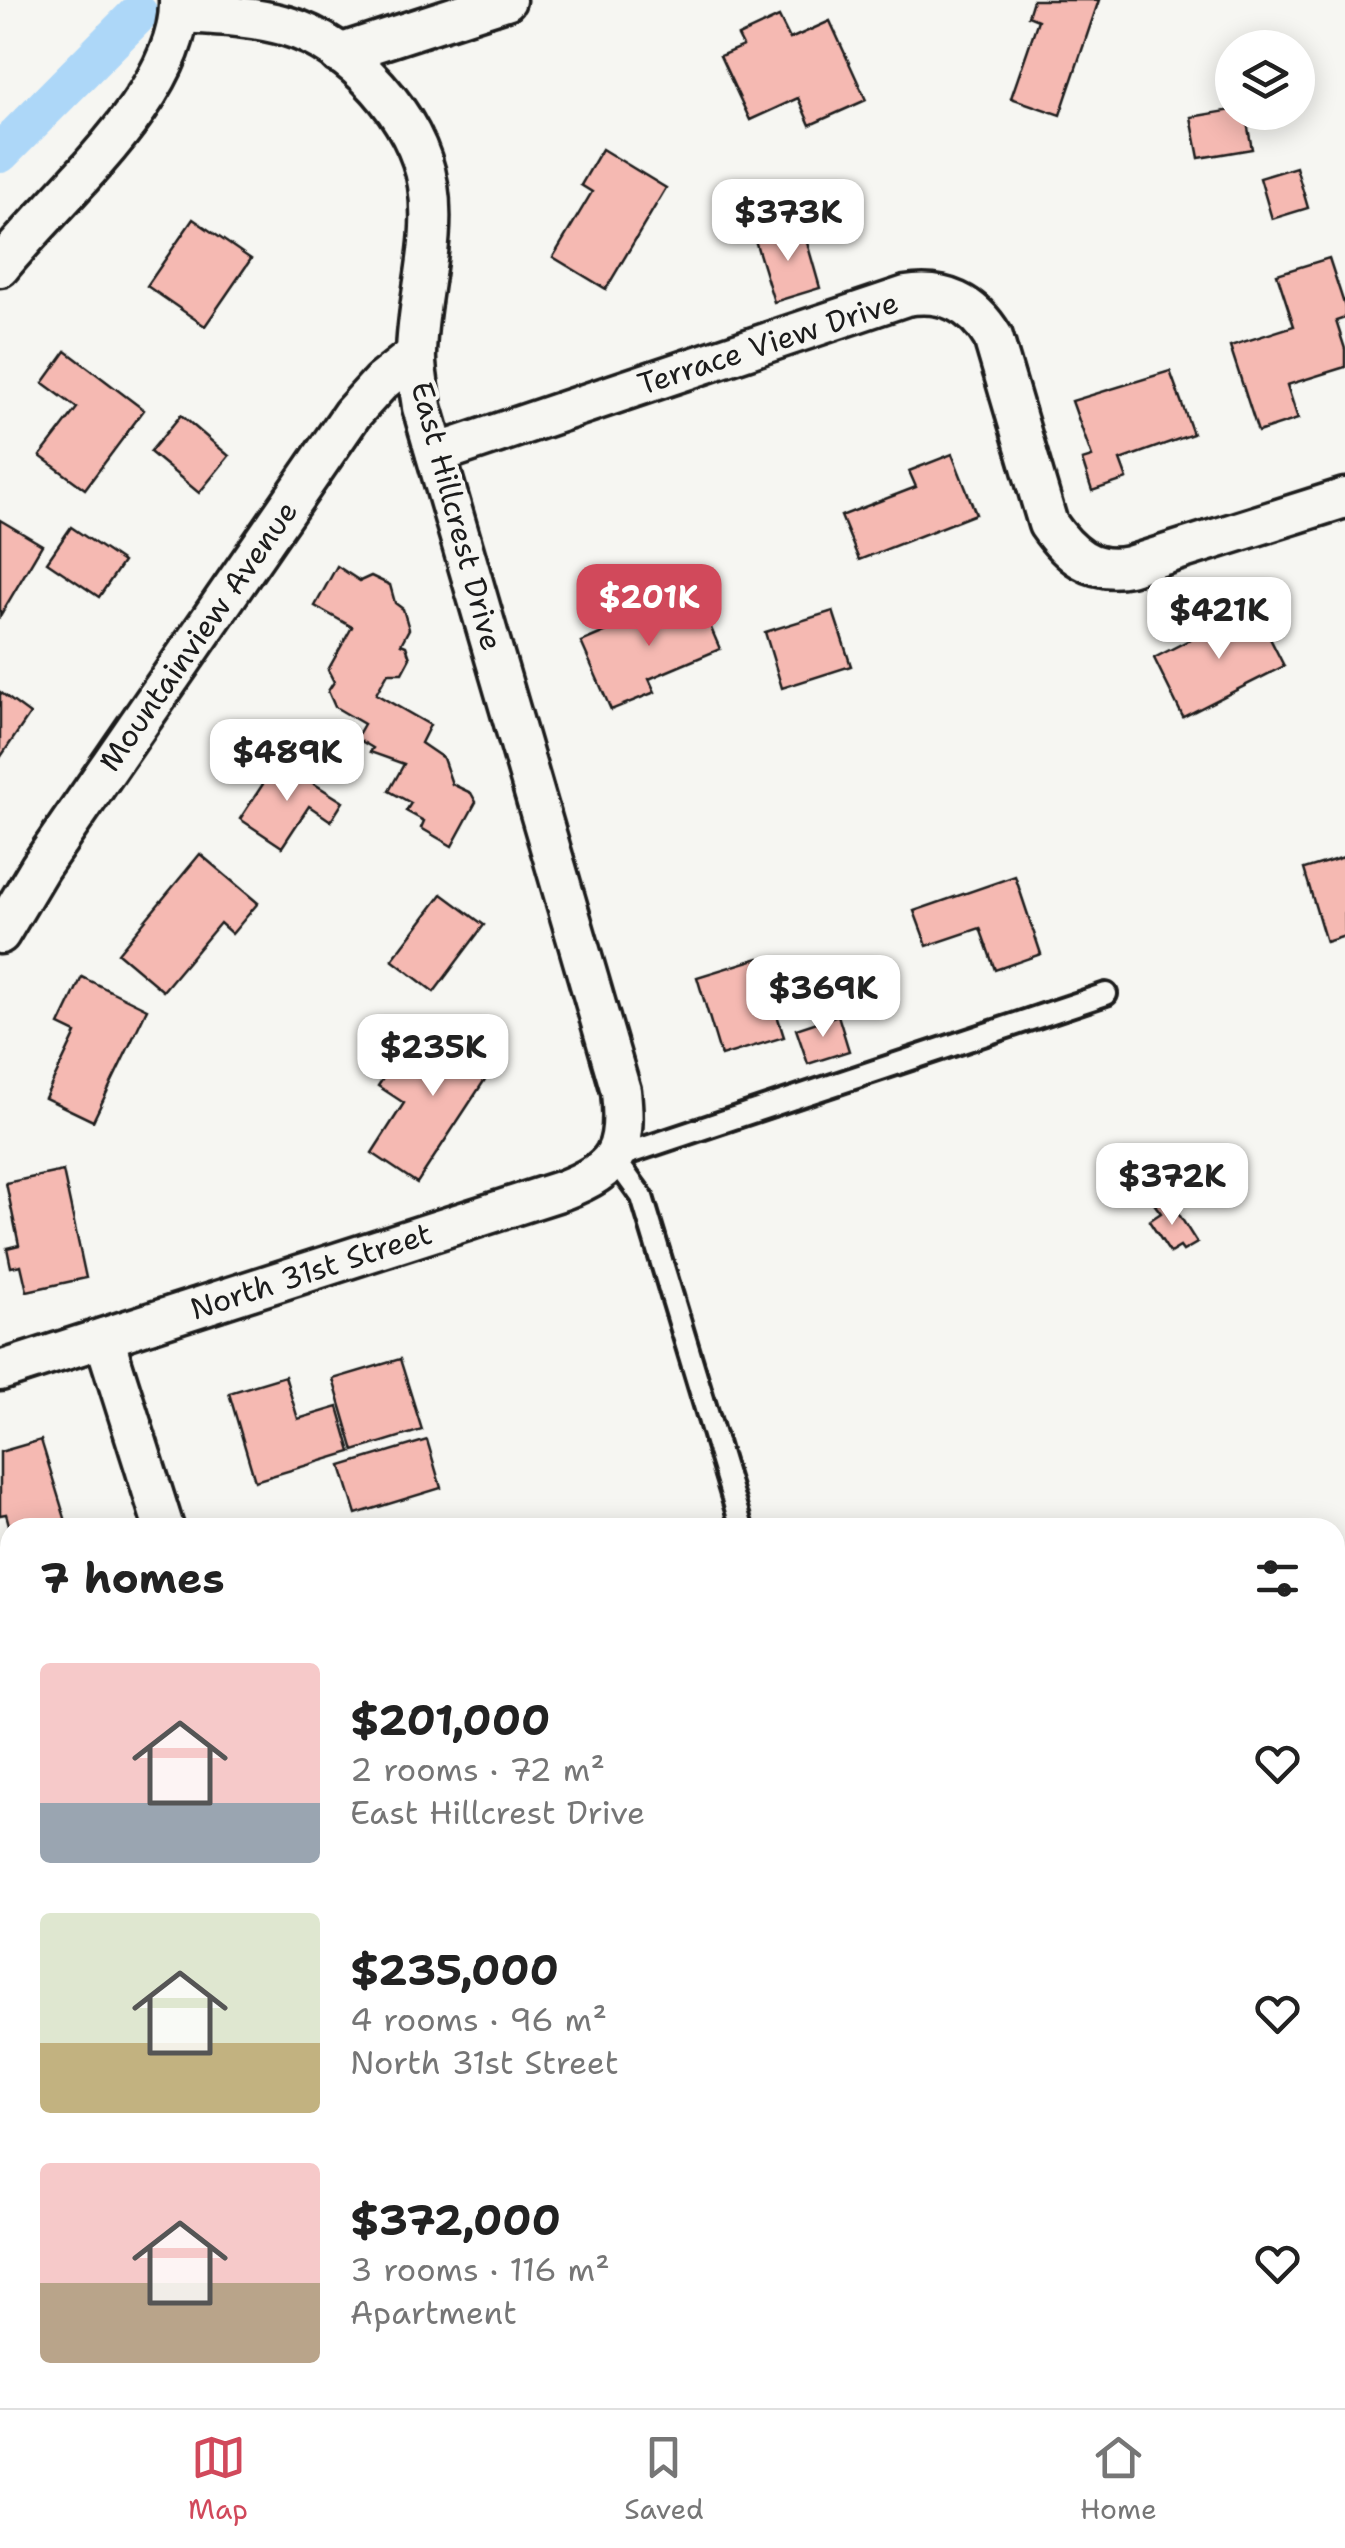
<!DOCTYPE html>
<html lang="en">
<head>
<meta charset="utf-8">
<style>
  :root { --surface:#fff; --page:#f6f6f6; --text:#222; --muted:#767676; --line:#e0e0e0; --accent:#d1495b }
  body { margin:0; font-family:"Shantell Sans",sans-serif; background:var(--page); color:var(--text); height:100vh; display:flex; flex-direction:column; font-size:38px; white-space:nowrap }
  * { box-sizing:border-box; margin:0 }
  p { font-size:32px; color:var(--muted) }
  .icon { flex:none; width:55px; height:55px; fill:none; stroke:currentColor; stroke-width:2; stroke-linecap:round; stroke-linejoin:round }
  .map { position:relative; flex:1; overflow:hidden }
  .sheet { position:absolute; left:0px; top:1518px; width:1345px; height:892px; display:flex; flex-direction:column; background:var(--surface); border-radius:30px 30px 0 0; box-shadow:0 5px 25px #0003 }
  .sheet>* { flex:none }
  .buttons { position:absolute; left:1215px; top:30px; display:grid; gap:20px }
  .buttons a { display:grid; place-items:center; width:100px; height:100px; border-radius:50%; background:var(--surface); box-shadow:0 5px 25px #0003; font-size:50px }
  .price { position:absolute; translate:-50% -85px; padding:0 22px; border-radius:20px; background:#fff; color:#222; font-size:32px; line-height:65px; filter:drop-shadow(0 2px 5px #0008) }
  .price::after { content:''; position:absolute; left:50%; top:60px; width:30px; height:22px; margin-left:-15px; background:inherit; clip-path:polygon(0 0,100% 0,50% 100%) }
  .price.active { background:var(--accent); color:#fff }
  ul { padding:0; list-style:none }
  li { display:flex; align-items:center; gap:30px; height:250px; padding:0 40px }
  li span { display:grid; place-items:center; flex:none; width:280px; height:200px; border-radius:10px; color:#555 }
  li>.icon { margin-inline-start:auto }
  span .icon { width:120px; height:120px; fill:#fffc; stroke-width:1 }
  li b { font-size:42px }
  h2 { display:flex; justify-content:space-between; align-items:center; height:120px; padding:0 40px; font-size:42px }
  .menu { display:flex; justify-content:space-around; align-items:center; height:140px; border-top:2px solid var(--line); background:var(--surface); font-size:28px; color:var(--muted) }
  .menu a { display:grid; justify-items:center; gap:5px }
  .menu .active { color:var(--accent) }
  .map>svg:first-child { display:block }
</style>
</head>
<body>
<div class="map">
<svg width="1345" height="2408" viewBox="0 0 1345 2408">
  <rect width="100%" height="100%" fill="#f6f6f2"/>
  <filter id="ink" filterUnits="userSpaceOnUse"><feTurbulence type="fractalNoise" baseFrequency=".01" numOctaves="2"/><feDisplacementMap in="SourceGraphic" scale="20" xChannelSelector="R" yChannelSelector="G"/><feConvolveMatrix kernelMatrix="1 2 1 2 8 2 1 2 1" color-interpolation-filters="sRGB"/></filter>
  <g filter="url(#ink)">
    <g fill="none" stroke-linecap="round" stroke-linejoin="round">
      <polyline stroke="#add7f8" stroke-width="40" points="0,153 138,14"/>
    </g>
    <g fill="#f5b9b2" stroke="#1c1c1c" stroke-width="2.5">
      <polygon points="1033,0 1099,0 1060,115 1011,98 1038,20 1028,16"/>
      <polygon points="779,17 790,39 830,21 866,100 810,125 798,98 750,120 720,56 743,46 738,36"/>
      <polygon points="1232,110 1245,112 1252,149 1199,158 1191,117"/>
      <polygon points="602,149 666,188 606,289 553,257 592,192 581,185"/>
      <polygon points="1296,167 1308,208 1272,219 1260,178"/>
      <polygon points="193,219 251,259 205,326 147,286"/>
      <polygon points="802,225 820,288 774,302 755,240"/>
      <polygon points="1329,258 1345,307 1345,318 1336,321 1345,349 1345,367 1287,385 1298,419 1258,432 1230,346 1294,326 1277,274"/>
      <polygon points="66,351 144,410 85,489 40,456 77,408 43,383"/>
      <polygon points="1170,371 1193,434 1120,460 1127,479 1092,491 1082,460 1092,457 1072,401"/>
      <polygon points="181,415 229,456 199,493 150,452"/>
      <polygon points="952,454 976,514 859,560 841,516 916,487 909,471"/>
      <polygon points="0,520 42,545 0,616"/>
      <polygon points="71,527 123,562 99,597 47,562"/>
      <polygon points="337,566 360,581 371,576 390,585 395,603 403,609 409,629 401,644 406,646 410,658 402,673 388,673 376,694 430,725 421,743 443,758 452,784 471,793 476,802 452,846 421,828 424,821 406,811 411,803 389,791 404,764 370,752 373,748 356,738 364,724 335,707 328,691 334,682 328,670 352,627 315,606"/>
      <polygon points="696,593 720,649 649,679 655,692 611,710 581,642"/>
      <polygon points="1254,607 1284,666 1183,717 1154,658"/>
      <polygon points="833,611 851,666 782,688 765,632"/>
      <polygon points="0,692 30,714 0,758"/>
      <polygon points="278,761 343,802 331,821 309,806 282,847 240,819"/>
      <polygon points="200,854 258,903 232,934 220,923 163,991 118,953"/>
      <polygon points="1344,857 1345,936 1326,942 1304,869"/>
      <polygon points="1015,876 1041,954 995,970 980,928 927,946 914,911"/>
      <polygon points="442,894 484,925 434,992 392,960"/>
      <polygon points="759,958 784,1037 721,1056 697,977"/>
      <polygon points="82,977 147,1009 93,1121 45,1098 76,1033 59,1025"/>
      <polygon points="838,1015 849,1051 808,1064 796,1029"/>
      <polygon points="455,1021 503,1052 417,1183 372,1153 404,1103 378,1086 399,1054 424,1070"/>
      <polygon points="63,1171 86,1278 27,1291 21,1265 11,1267 7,1248 19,1245 6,1183"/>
      <polygon points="1168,1197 1197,1243 1183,1251 1180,1247 1170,1253 1149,1221 1161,1213 1155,1205"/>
      <polygon points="400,1359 422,1430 354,1451 333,1379"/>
      <polygon points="285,1376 298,1419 338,1407 351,1452 255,1481 229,1393"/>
      <polygon points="41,1440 68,1528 10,1528 6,1514 0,1515 0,1452"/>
      <polygon points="427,1440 441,1488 356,1514 341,1466"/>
      <polygon points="5,2066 10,2084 10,2110 0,2113 0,2068"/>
      <polygon points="10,2280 10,2335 0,2338 0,2283"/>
    </g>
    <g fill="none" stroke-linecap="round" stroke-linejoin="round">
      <g stroke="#1c1c1c" stroke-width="28">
        <g id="lane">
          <polyline points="742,1528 642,1197 614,1158 1106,994"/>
          <polyline points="1335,2070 1345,2051"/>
          <polyline points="1290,2400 1291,2408"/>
        </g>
      </g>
      <g stroke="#1c1c1c" stroke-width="45">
        <g id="street">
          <polyline points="339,54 506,0"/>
          <path d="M0,267C57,196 182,93 179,0"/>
          <path d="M436,454L906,296C944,290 973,303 993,337L1048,524C1069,554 1091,574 1129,566L1345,498"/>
          <polyline points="0,934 40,867 352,414 381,382 415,355"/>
          <polyline points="104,1338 164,1528"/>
          <path d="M0,1371L563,1190C618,1169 627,1149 621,1091L422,407C420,390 415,371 416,354C417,298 437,242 428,185C418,118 351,44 286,26C251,16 215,15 179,13"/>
          <polyline points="1335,2321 1345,2321"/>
          <polyline points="440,2400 442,2408"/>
          <polyline points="539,2408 565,2400"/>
        </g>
      </g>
      <use href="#lane" stroke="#f6f6f2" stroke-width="20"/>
      <use href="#street" stroke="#f6f6f2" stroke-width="38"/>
    </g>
  </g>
  <g text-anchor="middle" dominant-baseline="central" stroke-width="8" stroke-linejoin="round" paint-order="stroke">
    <g font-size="30" fill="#1c1c1c" stroke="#f6f6f2">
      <text transform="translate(768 343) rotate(-18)">Terrace View Drive</text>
      <text transform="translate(457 516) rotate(75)">East Hillcrest Drive</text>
      <text transform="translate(198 636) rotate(-55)">Mountainview Avenue</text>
      <text transform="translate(311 1271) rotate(-18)">North 31st Street</text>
    </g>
  </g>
</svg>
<div class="buttons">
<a><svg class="icon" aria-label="layers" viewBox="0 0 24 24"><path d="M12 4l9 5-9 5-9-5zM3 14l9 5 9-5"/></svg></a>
</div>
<b class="price" style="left:788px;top:264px">$373K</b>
<b class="price active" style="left:649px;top:649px">$201K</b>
<b class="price" style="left:1219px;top:662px">$421K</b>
<b class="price" style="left:287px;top:804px">$489K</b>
<b class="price" style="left:823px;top:1040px">$369K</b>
<b class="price" style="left:433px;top:1099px">$235K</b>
<b class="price" style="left:1172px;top:1228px">$372K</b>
<section class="sheet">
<h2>7 homes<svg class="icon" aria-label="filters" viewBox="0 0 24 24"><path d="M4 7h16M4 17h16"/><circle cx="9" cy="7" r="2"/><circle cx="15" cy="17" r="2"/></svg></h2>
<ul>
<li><span style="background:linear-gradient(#f6c9c9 70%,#9aa5b1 0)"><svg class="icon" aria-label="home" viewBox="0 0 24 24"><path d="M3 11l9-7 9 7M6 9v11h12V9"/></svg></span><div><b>$201,000</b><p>2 rooms · 72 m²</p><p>East Hillcrest Drive</p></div><svg class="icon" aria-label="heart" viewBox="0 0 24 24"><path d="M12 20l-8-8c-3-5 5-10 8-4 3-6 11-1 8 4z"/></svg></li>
<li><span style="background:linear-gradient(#dfe7d0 65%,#c2b280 0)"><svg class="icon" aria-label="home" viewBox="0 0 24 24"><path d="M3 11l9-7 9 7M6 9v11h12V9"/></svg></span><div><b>$235,000</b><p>4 rooms · 96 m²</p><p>North 31st Street</p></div><svg class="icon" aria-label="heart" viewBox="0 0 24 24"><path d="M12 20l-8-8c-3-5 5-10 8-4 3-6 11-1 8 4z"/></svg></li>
<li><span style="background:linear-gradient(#f6c9c9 60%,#b9a48a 0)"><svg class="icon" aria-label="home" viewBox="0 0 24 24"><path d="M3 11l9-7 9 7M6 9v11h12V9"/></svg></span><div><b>$372,000</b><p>3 rooms · 116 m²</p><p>Apartment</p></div><svg class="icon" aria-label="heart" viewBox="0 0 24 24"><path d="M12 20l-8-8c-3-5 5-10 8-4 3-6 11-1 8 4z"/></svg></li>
</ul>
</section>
</div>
<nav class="menu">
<a class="active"><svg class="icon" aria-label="map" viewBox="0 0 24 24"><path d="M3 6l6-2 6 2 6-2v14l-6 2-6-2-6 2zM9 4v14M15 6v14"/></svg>Map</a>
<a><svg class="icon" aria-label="saved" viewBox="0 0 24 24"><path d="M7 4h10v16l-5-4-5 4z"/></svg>Saved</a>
<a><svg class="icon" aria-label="home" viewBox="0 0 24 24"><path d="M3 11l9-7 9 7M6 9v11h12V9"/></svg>Home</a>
</nav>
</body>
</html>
